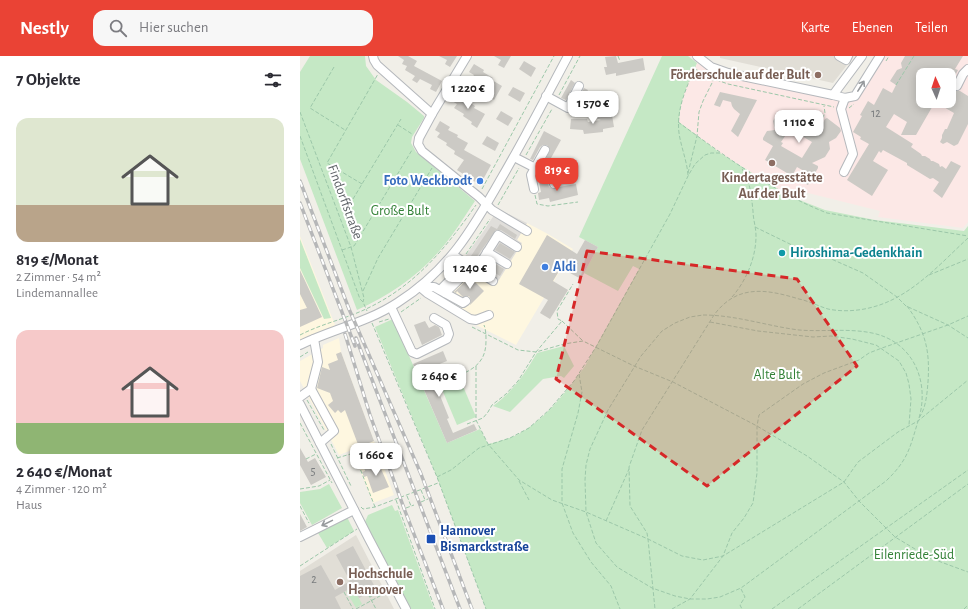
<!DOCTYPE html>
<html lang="de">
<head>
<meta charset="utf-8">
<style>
  :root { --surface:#fff; --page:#f7f7f7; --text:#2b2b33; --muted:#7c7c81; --accent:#ea4335 }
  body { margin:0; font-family:"Alegreya Sans",sans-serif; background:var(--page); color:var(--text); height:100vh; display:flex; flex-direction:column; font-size:15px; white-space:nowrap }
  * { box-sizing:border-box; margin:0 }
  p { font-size:13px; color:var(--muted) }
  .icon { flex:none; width:22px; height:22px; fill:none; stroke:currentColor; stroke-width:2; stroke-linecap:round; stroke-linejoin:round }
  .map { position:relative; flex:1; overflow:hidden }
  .sheet { display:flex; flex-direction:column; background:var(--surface); width:300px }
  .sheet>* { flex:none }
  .needle { width:26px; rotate:357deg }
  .buttons { position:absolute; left:616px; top:12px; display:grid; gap:8px }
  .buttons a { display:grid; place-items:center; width:40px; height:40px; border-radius:8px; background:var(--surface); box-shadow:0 2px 10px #0003; font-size:20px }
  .price { position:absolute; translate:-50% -34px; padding:0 9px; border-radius:8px; background:#fff; color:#222; font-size:13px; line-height:26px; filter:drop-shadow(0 1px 2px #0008) }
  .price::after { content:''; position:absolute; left:50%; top:24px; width:12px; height:9px; margin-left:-6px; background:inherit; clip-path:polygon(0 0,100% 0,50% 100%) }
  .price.active { background:var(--accent); color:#fff }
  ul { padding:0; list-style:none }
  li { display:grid; align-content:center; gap:8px; height:212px; padding:0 16px }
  li span { display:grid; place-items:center; height:124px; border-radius:12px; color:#555 }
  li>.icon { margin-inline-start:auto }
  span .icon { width:72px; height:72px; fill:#fffc; stroke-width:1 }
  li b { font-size:17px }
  h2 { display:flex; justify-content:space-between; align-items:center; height:48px; padding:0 16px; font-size:17px }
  header { display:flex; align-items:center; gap:24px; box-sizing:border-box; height:56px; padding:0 20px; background:var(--accent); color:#fff }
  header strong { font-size:19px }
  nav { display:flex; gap:22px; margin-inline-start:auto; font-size:14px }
  .search { width:280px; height:36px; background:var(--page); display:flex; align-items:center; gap:10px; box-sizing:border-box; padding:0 14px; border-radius:12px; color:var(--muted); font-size:15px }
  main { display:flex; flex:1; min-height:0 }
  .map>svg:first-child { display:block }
</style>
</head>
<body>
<header>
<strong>Nestly</strong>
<div class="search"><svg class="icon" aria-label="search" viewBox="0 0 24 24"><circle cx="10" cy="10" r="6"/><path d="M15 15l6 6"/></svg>Hier suchen</div>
<nav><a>Karte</a><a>Ebenen</a><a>Teilen</a></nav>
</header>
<main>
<section class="sheet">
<h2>7 Objekte<svg class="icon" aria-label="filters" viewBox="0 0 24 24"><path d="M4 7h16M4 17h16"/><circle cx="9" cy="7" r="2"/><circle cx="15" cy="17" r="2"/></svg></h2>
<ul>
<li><span style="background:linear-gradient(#dfe7d0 70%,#b9a48a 0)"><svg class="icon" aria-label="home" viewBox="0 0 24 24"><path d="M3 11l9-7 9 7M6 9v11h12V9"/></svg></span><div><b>819 €/Monat</b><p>2 Zimmer · 54 m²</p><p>Lindemannallee</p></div></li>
<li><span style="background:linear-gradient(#f6c9c9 75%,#8fb573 0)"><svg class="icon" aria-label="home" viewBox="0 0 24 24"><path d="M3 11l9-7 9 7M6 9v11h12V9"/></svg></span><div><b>2 640 €/Monat</b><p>4 Zimmer · 120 m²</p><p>Haus</p></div></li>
</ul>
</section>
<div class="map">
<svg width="668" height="553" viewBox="0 0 668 553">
  <rect width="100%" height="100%" fill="#f1efe8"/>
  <g fill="#fef7e0">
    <polygon points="227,167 248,178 273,193 216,289 168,265 129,238 161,206 210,204 221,187 217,184"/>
    <polygon points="0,180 37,274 0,289"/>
    <polygon points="39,282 41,296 94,439 73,447 52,394 39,399 0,325 0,305 23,292 23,289"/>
  </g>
  <polygon fill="#e0deda" points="198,153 227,167 217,184 222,187 197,227 161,206 183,176"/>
  <g fill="#e1ded6">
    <polygon points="420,0 554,0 533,27 420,2"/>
    <polygon points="56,479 94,553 0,553 0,515"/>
  </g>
  <path fill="#fce8e6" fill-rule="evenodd" d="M585,0H668V166L663,172L578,161L580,155L508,137L489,140L420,97L378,66L381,46L387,28L397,7L410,15L419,19L543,46L558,41ZM623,19H649V45H623Z"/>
  <g fill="#c5e8c5">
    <path d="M10,0H65L66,10L76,24L107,46L124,60V62L112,81L111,87L116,96L175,145C164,161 154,178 141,193C119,219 89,240 57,254L0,103V16Z"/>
    <path d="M362,0H388L397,7C388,28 380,42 379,66L420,97L489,140L525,154L575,164L664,175L668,170V553H186L137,421L75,271L93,263L147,387L180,373L188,388C198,386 208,383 217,379C245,364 267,335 285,310L339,213L333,210L318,235L284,217L298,191L279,181Z"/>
    <polygon points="0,183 31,262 24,263 0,212"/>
    <path d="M264,290L274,310L264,322L261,320L243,323L210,356L193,350C215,333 223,320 237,297Z"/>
    <polygon points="160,323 176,361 157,369 141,331"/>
    <polygon points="29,428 42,452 12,469 0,447 0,436 20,433"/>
    <polygon points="92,449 95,455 98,454 134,553 109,553 64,468 68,459"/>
    <polygon points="47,461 54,475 27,492 18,477"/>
    <polygon points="53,531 62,548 56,552 46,535"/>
  </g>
  <g fill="#cccac5" fill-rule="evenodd">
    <polygon points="98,0 108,0 117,5 114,10 142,25 136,36 130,33 132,29 120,23 117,27 112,24 115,20 105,14 107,10 102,8 104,4"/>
    <polygon points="139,0 157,0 150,11 145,8 147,4"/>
    <polygon points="194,0 211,0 204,12 198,9 201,4"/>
    <polygon points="316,0 318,7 343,2 345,14 316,20 316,17 306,19 304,11 307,11 305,1"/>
    <path d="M605,0H663L655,13L658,14L650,29L654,35H660L668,40V68L658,88L654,90L647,86L643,88L640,86L642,82V79L645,73H647L654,57L635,46L616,79H601L607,66L594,58L586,71L613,88L611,91L621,98L622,100H625L630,103L631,105H633L639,108L640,111L642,110L646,113L651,105L661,110L642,142L633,135L639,126L633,122L630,123L607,109V107L583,94L581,97L579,95L573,105L588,114L572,140L547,124L569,88L560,83L561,81L553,76L562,60L560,59L568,45L574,49L583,32L592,37L596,29L590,25L597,14L602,12L601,7ZM623,19H649V45H623Z"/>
    <polygon points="224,5 236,12 231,21 219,13"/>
    <polygon points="174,8 184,14 183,16 193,22 192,24 202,30 194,44 188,40 189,37 180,32 181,30 171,24 174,19 169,16"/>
    <polygon points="271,24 275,27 266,44 261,42"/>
    <polygon points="213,31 225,37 220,46 208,39"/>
    <polygon points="284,32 288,34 279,53 275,51"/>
    <polygon points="157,36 167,42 166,44 175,50 174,52 185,58 177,72 171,68 172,66 163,60 164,58 154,52 157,48 152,45"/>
    <polygon points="420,36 457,44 438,81 431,75 440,58 434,53 432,50 431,46 423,44 420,51 414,49"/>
    <polygon points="201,55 213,62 208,70 196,63"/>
    <path d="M494,55L505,62L506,65L520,72L525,63L527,62L540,72L541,75L536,82L529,86L530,93L525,101L512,107L518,110V112L508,129L504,127L509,118L497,111L492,120L465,104L473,90L463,84V82L467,75L475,74L473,65L478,57L485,61L490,60ZM490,73L512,86L502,102L481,90L483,87L481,86Z"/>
    <polygon points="312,59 314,71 303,73 303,76 284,78 283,74 270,73 271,63 287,63 288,66 301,64 296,62"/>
    <polygon points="140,65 150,71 148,74 158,79 157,81 168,87 164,94 191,109 180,129 157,114 164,104 154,98 155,95 146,89 147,87 137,81 140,77 135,74"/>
    <polygon points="244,75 261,84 246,111 243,109 250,94 247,89 243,89 240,91 233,104 230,103"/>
    <polygon points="187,80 199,87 195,95 182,88"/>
    <polygon points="247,124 249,131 254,133 259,131 276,128 278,139 250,146 249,142 239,144 238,137 241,136 239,126"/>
    <polygon points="200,168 217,179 215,183 201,174 196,174 173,206 169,203 191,170 197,173"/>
    <polygon points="247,179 277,198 285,184 298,191 281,223 261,212 253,225 268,234 250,263 240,257 248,244 219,228"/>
    <polygon points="200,187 215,196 210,203 195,194"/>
    <polygon points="189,204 204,213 200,220 185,211"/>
    <polygon points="0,214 22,261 0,271 0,254 7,252 0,238"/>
    <polygon points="169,222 170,223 171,222 184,235 170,249 171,244 169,240 163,241 157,235 156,237 154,236"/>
    <polygon points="125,265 129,272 135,269 139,271 142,279 122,289 114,269"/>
    <polygon points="143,295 147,305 127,313 128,315 126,316 131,329 135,327 149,362 147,363 153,377 174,368 177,374 147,387 113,308"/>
    <polygon points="41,296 74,385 59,391 45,354 41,357 38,354 35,357 28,349 33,345 30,337 17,332 22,311 30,314 28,308 38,304 36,298"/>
    <polygon points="0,392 8,406 15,402 26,421 11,429 0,409"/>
    <polygon points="78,406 89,431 73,437 67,420 64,421 62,416 65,415 64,411"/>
    <polygon points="0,458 7,471 0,475"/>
    <polygon points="53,490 76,533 59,542 53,531 35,541 41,553 0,553 0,520 21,509 35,534 50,525 36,499"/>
  </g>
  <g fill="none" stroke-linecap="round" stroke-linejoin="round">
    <g stroke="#b5b8bc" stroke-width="10">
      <g id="minor">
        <polyline points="73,0 74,4 77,9 132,58"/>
        <polyline points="167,0 132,58 119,82 118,88 122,95 179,141 192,154 227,175"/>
        <polyline points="397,0 411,11 428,17 533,39 545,42 555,40 580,0"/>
        <polyline points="539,0 546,4 548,0"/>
        <polyline points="657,30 663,18 668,13"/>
        <polyline points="533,39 562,0"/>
        <polyline points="246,40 268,52 279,30"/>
        <polyline points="214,101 253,121 254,128"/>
        <polyline points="544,116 553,98 541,53 545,42"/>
        <polyline points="234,133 231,119 245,94"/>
        <polyline points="187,196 207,208"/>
        <polyline points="153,199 193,225"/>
        <polyline points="176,214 198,179 217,191"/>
        <polyline points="120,231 127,237 170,263 176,264 189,259"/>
        <polyline points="120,231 134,231 163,247 166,245"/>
        <polyline points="140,234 166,208"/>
        <polyline points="145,237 172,211"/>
        <polyline points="91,251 112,296 117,298 147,283 149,278 146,269 134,262"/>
        <path d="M0,289C31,274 68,266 97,247C149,214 172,174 201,123C225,82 246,41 268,0"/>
        <polyline points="11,333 34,375 20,387"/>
        <polyline points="0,341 11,333 18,306 14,283"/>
        <polyline points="0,348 69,483 106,553"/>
        <polyline points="0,481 54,454"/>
      </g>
    </g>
    <g stroke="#9cc7a9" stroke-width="1" stroke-dasharray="4 2" stroke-linecap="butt">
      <polyline points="318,0 320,5"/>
      <polyline points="586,5 589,0"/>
      <polyline points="34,11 10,52 45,74"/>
      <polyline points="395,13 414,23 428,28 534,51"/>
      <polyline points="596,29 614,0"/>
      <polyline points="259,39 280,0"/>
      <polyline points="549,52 554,48"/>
      <polyline points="0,56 51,191 64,242 63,246"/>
      <path d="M378,66C425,100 473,136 527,157L668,180"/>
      <polyline points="98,69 112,78"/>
      <polyline points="517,73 525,57 524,50"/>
      <polyline points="0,80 60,243 63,246 67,255"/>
      <polyline points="226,99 252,53"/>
      <polyline points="388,117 397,80 399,56 403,45 415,21"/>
      <path d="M388,119C387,105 381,91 379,77C376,52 387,31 396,9"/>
      <polyline points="62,128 27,107 78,18"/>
      <polyline points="182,133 254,0"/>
      <polyline points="235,139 237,148 248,150 278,146"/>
      <polyline points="53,143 101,63"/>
      <polyline points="198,149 219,112"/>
      <polyline points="455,171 494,190 529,202 563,217 597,241 606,250 648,269 668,282"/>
      <path d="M668,182C640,208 611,241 573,251C559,255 542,256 528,253C518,250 509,245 499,243C466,233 437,228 414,259L342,374L329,411L330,450L347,477L348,483L382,500L403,504L423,500L544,426L558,406L598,376L618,365L668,324"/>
      <polyline points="42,194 54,190 56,187 112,94"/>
      <polyline points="166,198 190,163"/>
      <polyline points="629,219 668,203"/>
      <polyline points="63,235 78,202 132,112"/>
      <path d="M432,241C446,225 456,202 456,180C456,171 453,163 453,155C451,137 451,128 441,111"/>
      <path d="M607,250C626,276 630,295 628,326C627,338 626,352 619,362"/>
      <polyline points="101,256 121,242"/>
      <path d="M403,259C436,259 467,270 499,274C523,276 548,272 572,277C612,285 630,324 619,362C610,391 609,403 586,425L441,532L420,541L407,543H390L375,540L352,532L317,511L296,487L286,456L285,424L286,409L290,393L308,354L341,300L362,275L375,267L390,261Z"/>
      <polyline points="262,265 283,285"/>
      <polyline points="79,266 89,263"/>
      <polyline points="410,266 458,275 513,281 531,280 552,283 576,289 599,305 606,317 609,328 611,343 609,369"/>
      <polyline points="72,267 137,421 186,553"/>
      <polyline points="172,271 218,294 236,296 264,288 283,285 334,310 373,326 457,370 507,400 544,426 559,445 595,481 630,502 668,516"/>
      <path d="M0,279C21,268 45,263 66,253C115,230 145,193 176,149"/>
      <polyline points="0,301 8,296"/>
      <polyline points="176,310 176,364 188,388 219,424 252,444 286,456 348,483 355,553"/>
      <polyline points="279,318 282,336 278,357 262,413 262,447 273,477 291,506 311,530 320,553"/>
      <path d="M149,324C169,315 186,310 186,285C186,279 186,274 184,269"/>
      <polyline points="7,344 24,374"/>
      <polyline points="0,367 32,427"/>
      <polyline points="167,368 183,362 188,356 192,349 206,338 218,325 236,296 262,265 258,263 257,255 273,228"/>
      <polyline points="31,388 51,430"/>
      <polyline points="37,402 54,397 75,451"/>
      <polyline points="6,403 16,398"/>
      <polyline points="137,421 151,414 179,392 210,382 229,372 249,354 274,325 296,291 370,158 388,120 395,108 405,99 411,97 420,97"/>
      <polyline points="219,425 229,444"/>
      <polyline points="0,433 19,430 30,424"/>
      <polyline points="121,434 125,444"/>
      <polyline points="107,440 111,450"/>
      <polyline points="96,444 135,553"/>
      <polyline points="121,446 128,443"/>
      <polyline points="0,450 9,467"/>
      <polyline points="61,451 63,453 75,451 138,427"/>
      <polyline points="106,452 114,449"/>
      <polyline points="306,465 329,413"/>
      <polyline points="0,510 57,473"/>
      <polyline points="441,533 445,541 440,549 442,553"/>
      <polyline points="44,536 53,553"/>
      <polyline points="68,538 76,553"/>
      <polyline points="70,541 77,537 79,540"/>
      <polyline points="56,553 89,535"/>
      <polyline points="372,553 390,543 423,500 432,477 444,462 453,447 457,417 457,370 459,359 503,328 524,317 559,304 569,297 582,292 648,269 668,260"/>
      <polyline points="472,553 668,414"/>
      <polyline points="498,553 668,428"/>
      <polyline points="664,553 668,549"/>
    </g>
    <use href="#minor" stroke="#fff" stroke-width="8"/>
    <g stroke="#b6b7b8" stroke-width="3.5">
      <g id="rail">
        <polyline points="0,125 49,253 121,418 172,553"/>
        <polyline points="0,147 55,290"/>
        <polyline points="45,278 70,359 105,455 143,553"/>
        <polyline points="56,282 160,553"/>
      </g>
    </g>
    <use href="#rail" stroke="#fff" stroke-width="2" stroke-dasharray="6" stroke-linecap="butt"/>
  </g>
  <defs><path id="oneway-shaft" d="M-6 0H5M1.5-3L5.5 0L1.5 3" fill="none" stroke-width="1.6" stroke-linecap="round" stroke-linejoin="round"/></defs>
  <g stroke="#979a9d">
    <use href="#oneway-shaft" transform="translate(561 30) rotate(-58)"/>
    <use href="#oneway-shaft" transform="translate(27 467) rotate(154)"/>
  </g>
  <path fill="#d62828" fill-opacity="0.2" stroke="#d62828" stroke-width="3" stroke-dasharray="8 5" stroke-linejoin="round" d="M287,195L497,223L557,310L407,430L256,323Z"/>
  <g fill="#8d6e63" stroke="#fff" stroke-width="1.5">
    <circle cx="518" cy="19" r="4"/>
    <circle cx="472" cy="107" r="4"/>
    <circle cx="40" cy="526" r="4"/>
  </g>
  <g fill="#3f7fe0" stroke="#fff" stroke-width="1.5">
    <circle cx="180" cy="125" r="4"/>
    <circle cx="245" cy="211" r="4"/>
  </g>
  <circle fill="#0f9aa8" stroke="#fff" stroke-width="1.5" cx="482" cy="197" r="4"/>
  <rect fill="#1a4fb4" stroke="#fff" stroke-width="1.5" x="126" y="478" width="10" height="10" rx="2"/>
  <g text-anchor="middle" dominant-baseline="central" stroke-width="4" stroke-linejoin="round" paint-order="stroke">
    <g font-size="12" fill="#7a7d7f">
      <text x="576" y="57">12</text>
      <text x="13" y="415">5</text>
      <text x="14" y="523">2</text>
    </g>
    <g font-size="14" font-weight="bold" fill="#785e54" stroke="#fff" text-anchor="end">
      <text x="510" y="19">Förderschule auf der Bult</text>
      <text x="472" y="122" text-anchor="middle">Kindertagesstätte<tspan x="472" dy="16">Auf der Bult</tspan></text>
      <text x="48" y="518" text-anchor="start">Hochschule<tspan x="48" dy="16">Hannover</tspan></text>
    </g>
    <g font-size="14" font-weight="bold" fill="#366cbe" stroke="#fff" text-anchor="end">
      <text x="172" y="125">Foto Weckbrodt</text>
      <text x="253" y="211" text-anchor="start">Aldi</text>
    </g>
    <g font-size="14" fill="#5f6368" stroke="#fff">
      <text transform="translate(45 146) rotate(70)">Findorffstraße</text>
    </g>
    <g font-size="14" fill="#348238" stroke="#fff">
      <text x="100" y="155">Große Bult</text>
      <text x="477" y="319">Alte Bult</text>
      <text x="614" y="499">Eilenriede-Süd</text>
    </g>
    <g font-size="14" font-weight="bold" fill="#0d838f" stroke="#fff" text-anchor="start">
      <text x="490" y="197">Hiroshima-Gedenkhain</text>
    </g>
    <g font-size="14" font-weight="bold" fill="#164399" stroke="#fff" text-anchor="start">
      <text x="140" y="475">Hannover<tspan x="140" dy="16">Bismarckstraße</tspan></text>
    </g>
  </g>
</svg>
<div class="buttons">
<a><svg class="needle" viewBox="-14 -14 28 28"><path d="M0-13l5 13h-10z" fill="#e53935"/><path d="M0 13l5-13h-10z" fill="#7c7c81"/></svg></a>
</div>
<b class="price" style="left:168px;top:54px">1 220 €</b>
<b class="price" style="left:293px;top:69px">1 570 €</b>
<b class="price" style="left:499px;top:88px">1 110 €</b>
<b class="price active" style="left:257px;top:136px">819 €</b>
<b class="price" style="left:170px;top:234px">1 240 €</b>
<b class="price" style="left:139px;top:342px">2 640 €</b>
<b class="price" style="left:76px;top:421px">1 660 €</b>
</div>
</main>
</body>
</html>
